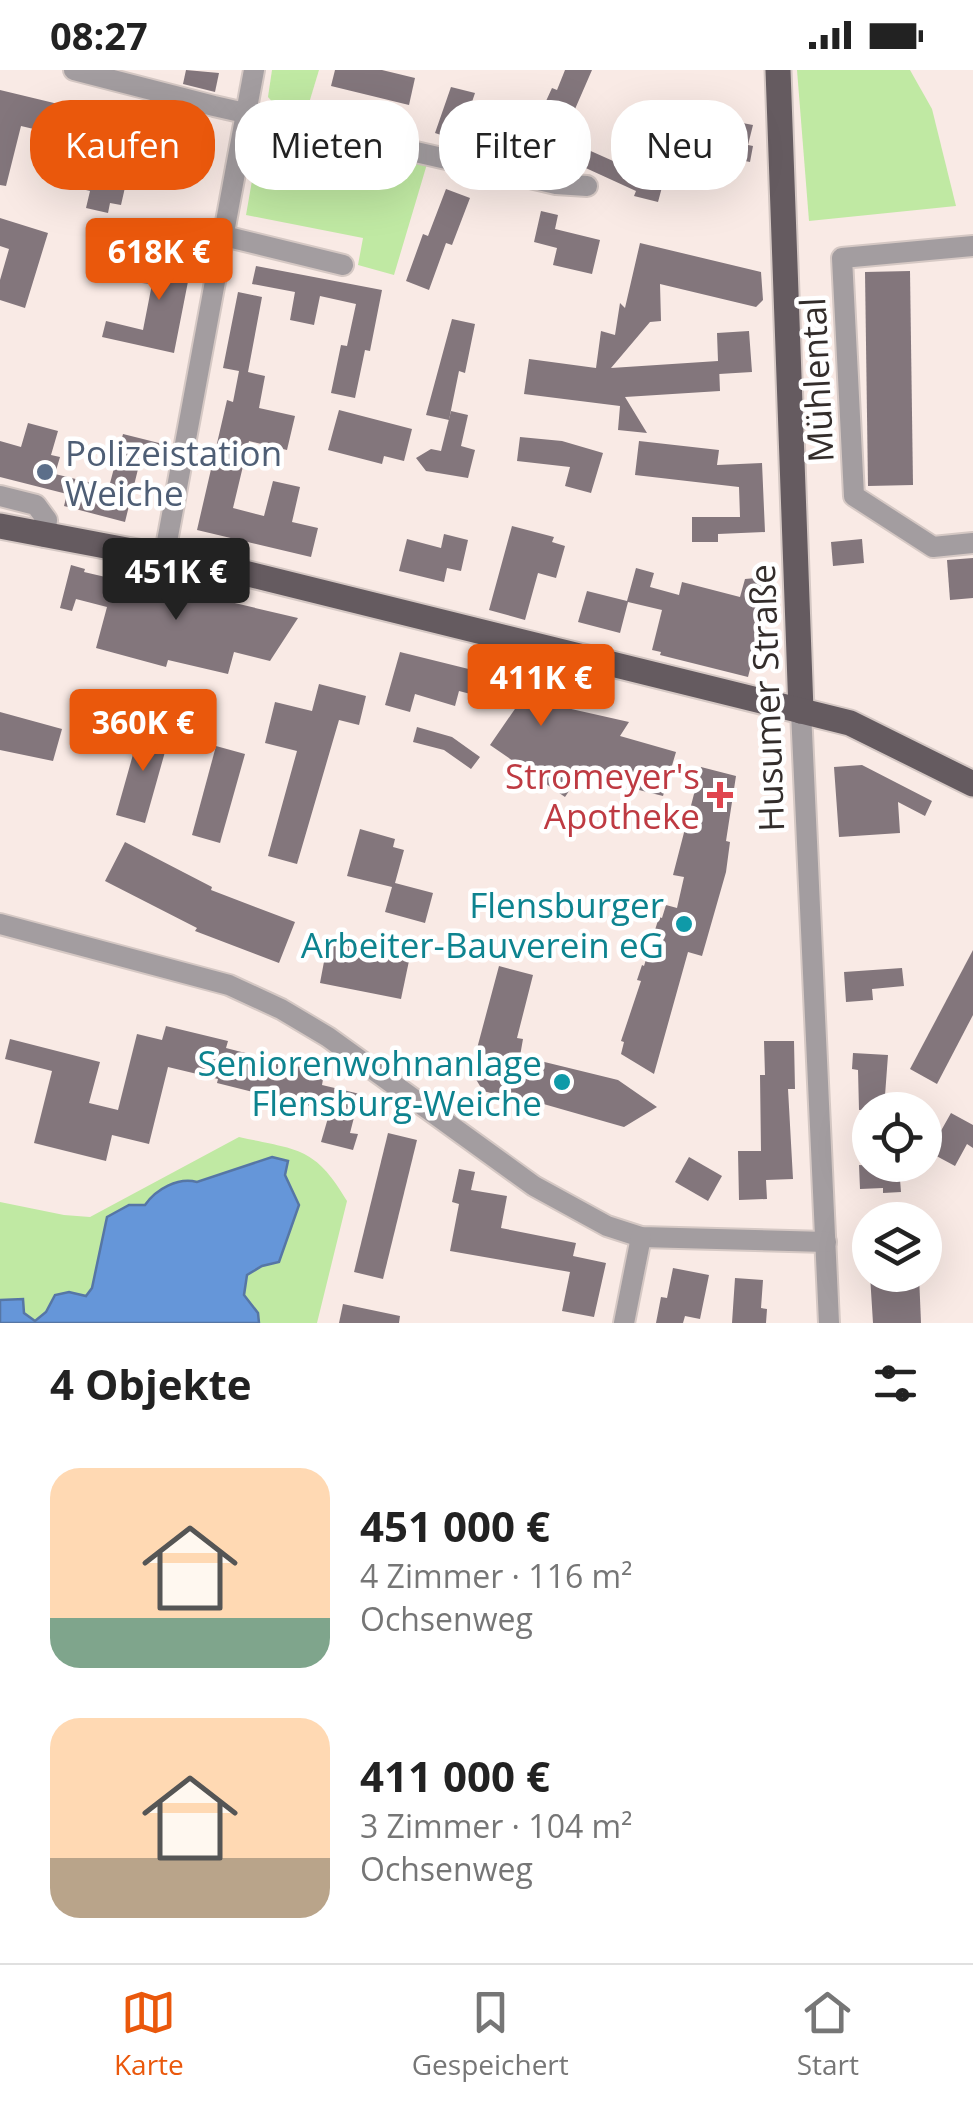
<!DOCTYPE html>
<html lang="de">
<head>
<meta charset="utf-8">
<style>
  :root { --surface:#fff; --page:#f2f2f2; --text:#222; --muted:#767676; --line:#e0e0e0; --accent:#ea580c }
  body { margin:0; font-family:"Open Sans",sans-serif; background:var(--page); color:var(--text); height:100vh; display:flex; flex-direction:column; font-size:38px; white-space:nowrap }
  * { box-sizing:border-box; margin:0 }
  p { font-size:32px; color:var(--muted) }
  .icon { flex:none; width:55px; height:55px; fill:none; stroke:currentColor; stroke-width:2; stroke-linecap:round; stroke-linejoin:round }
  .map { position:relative; height:1253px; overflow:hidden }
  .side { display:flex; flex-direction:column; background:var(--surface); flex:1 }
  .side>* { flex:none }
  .top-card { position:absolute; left:30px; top:30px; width:915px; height:90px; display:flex; gap:20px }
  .buttons { position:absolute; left:852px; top:1022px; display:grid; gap:20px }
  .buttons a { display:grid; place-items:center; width:90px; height:90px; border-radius:50%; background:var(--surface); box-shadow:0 10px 40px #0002; font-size:50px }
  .price { position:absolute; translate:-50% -85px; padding:0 22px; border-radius:10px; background:var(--accent); color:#fff; font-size:32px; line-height:65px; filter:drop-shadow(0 2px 5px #0008) }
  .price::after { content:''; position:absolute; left:50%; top:60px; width:30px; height:22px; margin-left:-15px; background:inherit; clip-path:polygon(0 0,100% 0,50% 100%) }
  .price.selected { background:#222; color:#fff }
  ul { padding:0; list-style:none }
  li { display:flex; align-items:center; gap:30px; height:250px; padding:0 50px }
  li span { display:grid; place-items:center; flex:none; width:280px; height:200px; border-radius:30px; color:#555 }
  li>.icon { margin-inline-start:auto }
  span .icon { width:120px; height:120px; fill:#fffc; stroke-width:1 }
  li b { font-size:42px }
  h2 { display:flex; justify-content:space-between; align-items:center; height:120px; padding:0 50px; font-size:42px }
  .chip { padding:0 35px; border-radius:40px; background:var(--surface); box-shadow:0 10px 40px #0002; font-size:35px; line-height:90px }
  .chip.selected { background:var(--accent); color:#fff }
  .status { display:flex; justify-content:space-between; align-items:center; height:70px; padding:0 50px; background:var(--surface); direction:ltr }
  .status svg { height:28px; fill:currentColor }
  .dock { display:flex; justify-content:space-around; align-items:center; height:140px; border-top:2px solid var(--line); background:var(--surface); font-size:28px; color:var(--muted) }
  .dock a { display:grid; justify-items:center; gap:5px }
  .dock .selected { color:var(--accent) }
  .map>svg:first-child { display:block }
</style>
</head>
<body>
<div class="status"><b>08:27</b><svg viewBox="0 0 49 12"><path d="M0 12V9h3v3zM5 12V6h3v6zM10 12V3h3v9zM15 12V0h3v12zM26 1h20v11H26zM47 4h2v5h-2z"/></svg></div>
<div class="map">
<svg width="973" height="1253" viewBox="0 0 973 1253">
  <rect width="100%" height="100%" fill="#f9eae5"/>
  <g fill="#c0e9a3">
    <polygon points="272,0 319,0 306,43 275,35 268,27"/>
    <polygon points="797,0 910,0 932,39 956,136 809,151"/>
    <polygon points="261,59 427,94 394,205 358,195 363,168 246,145"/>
    <path d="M239,1067C297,1080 315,1076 347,1131L317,1253H0V1132L64,1145L90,1147Z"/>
  </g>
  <path fill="#6596d9" stroke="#5676a5" stroke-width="2.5" d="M272,1087L288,1091L285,1105L299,1135L279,1192L262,1196L247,1205L244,1225L258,1243L259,1253H0V1230L23,1229L24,1243L35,1251L46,1242L55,1225L69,1222L86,1226L92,1218L107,1147L129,1135H145C156,1119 178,1107 197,1112Z"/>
  <g fill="#83767c">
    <polygon points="186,0 219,3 215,22 183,14"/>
    <polygon points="335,0 382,0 415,8 409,35 331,16"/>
    <polygon points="565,0 592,0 572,46 567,44 547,89 524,79 552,18 557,20"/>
    <polygon points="451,17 475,23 459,71 435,63"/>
    <polygon points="0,20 108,46 94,105 126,113 121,135 110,133 108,143 86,138 90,121 61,114 72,68 21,56 6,116 0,115"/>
    <polygon points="666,31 689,37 676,85 671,84 658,132 634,126 636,121 577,94 584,78 640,103 652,60 657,61"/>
    <polygon points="732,51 753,55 748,75 753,76 750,92 730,88 733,72 728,71"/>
    <polygon points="161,61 183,67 181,77 186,78 176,117 149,110"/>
    <polygon points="446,119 470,128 452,175 446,173 429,220 406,211 423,164 428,166"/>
    <polygon points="541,141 558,145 555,159 600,170 592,204 553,195 557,178 534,172"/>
    <polygon points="0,148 48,163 25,238 0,230 0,210 9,179 0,176"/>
    <polygon points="640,173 761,202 763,230 756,237 660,214 661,251 650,252 611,298 718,291 717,263 749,261 752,302 719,304 719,295 720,321 625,327 647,363 618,360 620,336 524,324 529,289 596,298 601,261 615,265 620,233 625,238"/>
    <polygon points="149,178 193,186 174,283 102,267 106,251 143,260 152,214 142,213"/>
    <polygon points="256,196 382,220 370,281 365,280 355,328 331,323 341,275 347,276 356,234 320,226 314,255 290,250 295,222 252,214"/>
    <polygon points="910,201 913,415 868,416 865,202"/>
    <polygon points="238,222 262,227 248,302 265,306 259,338 295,346 287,380 249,371 233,438 264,446 273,411 300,417 292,452 318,458 311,487 197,460 227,330 233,332 239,301 223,298"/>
    <polygon points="452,249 475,254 465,303 459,301 449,350 426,345"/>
    <polygon points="339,340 412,359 404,391 384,386 382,394 328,380"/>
    <polygon points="451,341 468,345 461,376 475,380 468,408 426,401 416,388 431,379 441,381"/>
    <polygon points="28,353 58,361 51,385 60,387 55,404 109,417 123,364 167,375 161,396 140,391 125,452 64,436 67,424 0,407 0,371 21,377"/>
    <polygon points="520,367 562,371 603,383 591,423 565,416 570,397 517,391"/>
    <polygon points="639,371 719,380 717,395 762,393 765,462 718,464 718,472 692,472 692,447 740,447 739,417 635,405"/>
    <polygon points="512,456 554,467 552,472 565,476 556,508 538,503 525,550 489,540"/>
    <polygon points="444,464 468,470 461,501 447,498 444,512 399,501 407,469 441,478"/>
    <polygon points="862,469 864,493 833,496 831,472"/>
    <polygon points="973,488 973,528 950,530 947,490"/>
    <polygon points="71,495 85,499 84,502 157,519 158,515 298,548 270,591 234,582 228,604 168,590 166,597 96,578 107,537 76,529 72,541 60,538"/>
    <polygon points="636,498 654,503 650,517 679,525 682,512 740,527 745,509 766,507 768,529 748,607 660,585 661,582 652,580 662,540 628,532 620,563 578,552 587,521 627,531"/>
    <polygon points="400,582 529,614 560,627 558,636 629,652 620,666 676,682 663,726 591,708 587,715 577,709 565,727 490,675 517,636 459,621 455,636 415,624 410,642 385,635"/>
    <polygon points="319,614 366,626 359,655 339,650 297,794 268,786 297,681 265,673 275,632 312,641"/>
    <polygon points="0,642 62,659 53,691 0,680"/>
    <polygon points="141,656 170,664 145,753 116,745"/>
    <polygon points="417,657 452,667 480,687 471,699 444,680 413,672"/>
    <polygon points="216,676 245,684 220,773 192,765"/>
    <polygon points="862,695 932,731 925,746 898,732 900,763 839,767 834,697"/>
    <polygon points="701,697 736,706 726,771 730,772 726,802 702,886 688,882 654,1004 621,984 624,972 621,971 641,911 637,910 642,895 644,896 659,847 662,848 666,835 677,838 684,807 673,805"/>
    <polygon points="360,759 395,769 393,777 404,780 395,813 433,823 425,853 385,842 392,817 347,806"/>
    <polygon points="125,772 212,817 211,820 295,852 279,893 195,861 197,858 105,811"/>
    <polygon points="328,870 410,886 401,929 320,913"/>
    <polygon points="973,880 973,945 937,1014 910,999"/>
    <polygon points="499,896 533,905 517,968 523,969 520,986 618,1010 657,1037 624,1057 512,1025 511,1028 483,1021 471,1001"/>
    <polygon points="902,898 904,916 872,919 873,930 846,932 844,902"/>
    <polygon points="166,956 228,971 226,978 315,1001 324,1004 322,1015 360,1024 350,1063 358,1064 353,1080 321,1072 330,1041 217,1013 218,1009 168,997 149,1074 112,1065 106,1091 34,1073 52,1001 5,989 10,969 100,992 89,1033 118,1040 137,964 162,970"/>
    <polygon points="764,971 794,971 795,1019 788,1019 793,1109 766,1110 767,1129 739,1130 738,1081 761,1081 760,1005 765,1005"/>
    <polygon points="853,983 888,985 884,1039 859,1040 858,1000 852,999"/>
    <polygon points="951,1043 973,1055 973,1078 967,1074 955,1096 929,1082"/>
    <polygon points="388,1063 417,1070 383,1209 354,1202"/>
    <polygon points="689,1087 722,1106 708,1131 675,1112"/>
    <polygon points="859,1095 899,1097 901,1122 883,1123 883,1118 860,1119"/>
    <polygon points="459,1099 475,1102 471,1120 507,1126 501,1158 576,1173 573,1186 606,1193 594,1247 562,1241 570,1202 450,1181 459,1134 452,1132"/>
    <polygon points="673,1198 709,1205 700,1249 685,1246 683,1253 656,1253 661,1227 667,1228"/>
    <polygon points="870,1205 919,1205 921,1253 873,1253"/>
    <polygon points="735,1208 763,1210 761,1238 767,1239 766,1253 732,1253"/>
    <polygon points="343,1234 400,1246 399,1253 339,1253"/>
  </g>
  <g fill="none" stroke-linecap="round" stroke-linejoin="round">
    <g stroke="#d5c8c4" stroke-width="24">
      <g id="minor">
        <polyline points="74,0 214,36 556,114 587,116"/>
        <polyline points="224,166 343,195"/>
        <polyline points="973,176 842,188 854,426 933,477 973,473"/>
        <polyline points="0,426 36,435 47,450 45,467"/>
        <polyline points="164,488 254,0"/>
        <polyline points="801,641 829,1253"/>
        <polyline points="0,854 229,915 281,939 328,967 534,1116 607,1156 641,1167 826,1172"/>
        <polyline points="624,1253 641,1167"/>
      </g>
    </g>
    <g stroke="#d5c8c4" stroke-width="29">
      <g id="major">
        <polyline points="778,0 801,641"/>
        <polyline points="0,456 232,500 850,653 973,714"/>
      </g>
    </g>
    <use href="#minor" stroke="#a39da0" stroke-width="20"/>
    <use href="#major" stroke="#655b60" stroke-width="25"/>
  </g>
  <circle fill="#5c6f8a" stroke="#fff" stroke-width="4" cx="45" cy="402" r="10"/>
  <path fill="#e0444e" stroke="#fff" stroke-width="4" d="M715 710h10v10h10v10h-10v10h-10v-10h-10v-10h10z"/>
  <g fill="#0f9aa8" stroke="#fff" stroke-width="4">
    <circle cx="684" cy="854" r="10"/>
    <circle cx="562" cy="1012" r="10"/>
  </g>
  <g text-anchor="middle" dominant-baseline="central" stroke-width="9" stroke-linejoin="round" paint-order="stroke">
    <g font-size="35" fill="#332d2b" stroke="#fff">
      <text transform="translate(816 310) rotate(-93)">Mühlental</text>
      <text transform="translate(766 628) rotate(-92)">Husumer Straße</text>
    </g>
    <g font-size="35" fill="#4e5e75" stroke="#fff" text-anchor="start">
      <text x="65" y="382">Polizeistation<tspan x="65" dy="40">Weiche</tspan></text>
    </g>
    <g font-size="35" fill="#be3a42" stroke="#fff" text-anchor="end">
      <text x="700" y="705">Stromeyer's<tspan x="700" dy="40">Apotheke</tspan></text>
    </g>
    <g font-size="35" fill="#0d838f" stroke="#fff" text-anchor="end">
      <text x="664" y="834">Flensburger<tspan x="664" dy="40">Arbeiter-Bauverein eG</tspan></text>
      <text x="542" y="992">Seniorenwohnanlage<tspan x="542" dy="40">Flensburg-Weiche</tspan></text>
    </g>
  </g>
</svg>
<div class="buttons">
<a><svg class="icon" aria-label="locate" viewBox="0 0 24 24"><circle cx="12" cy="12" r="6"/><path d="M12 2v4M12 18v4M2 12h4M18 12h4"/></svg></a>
<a><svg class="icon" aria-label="layers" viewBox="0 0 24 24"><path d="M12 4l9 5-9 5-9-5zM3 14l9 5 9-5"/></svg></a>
</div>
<b class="price" style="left:159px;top:233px">618K €</b>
<b class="price selected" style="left:176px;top:553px">451K €</b>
<b class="price" style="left:541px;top:659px">411K €</b>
<b class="price" style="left:143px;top:704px">360K €</b>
<div class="top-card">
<a class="chip selected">Kaufen</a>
<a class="chip">Mieten</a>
<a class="chip">Filter</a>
<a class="chip">Neu</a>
</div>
</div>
<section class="side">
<h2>4 Objekte<svg class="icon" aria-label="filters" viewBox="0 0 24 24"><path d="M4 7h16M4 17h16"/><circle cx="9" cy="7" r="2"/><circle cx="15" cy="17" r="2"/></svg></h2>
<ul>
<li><span style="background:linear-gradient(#ffd9b3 75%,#7fa58c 0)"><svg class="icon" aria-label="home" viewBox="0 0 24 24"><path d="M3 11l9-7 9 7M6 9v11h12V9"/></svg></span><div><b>451 000 €</b><p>4 Zimmer · 116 m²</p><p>Ochsenweg</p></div></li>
<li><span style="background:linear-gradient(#ffd9b3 70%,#b9a48a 0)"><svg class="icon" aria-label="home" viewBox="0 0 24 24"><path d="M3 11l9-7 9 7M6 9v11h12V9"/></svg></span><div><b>411 000 €</b><p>3 Zimmer · 104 m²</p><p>Ochsenweg</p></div></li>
</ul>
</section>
<nav class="dock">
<a class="selected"><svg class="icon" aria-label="map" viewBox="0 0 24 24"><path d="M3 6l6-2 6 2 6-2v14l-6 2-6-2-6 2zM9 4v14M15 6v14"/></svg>Karte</a>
<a><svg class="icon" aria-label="saved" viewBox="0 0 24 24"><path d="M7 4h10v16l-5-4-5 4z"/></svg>Gespeichert</a>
<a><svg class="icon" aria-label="home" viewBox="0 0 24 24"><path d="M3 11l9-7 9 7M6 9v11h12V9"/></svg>Start</a>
</nav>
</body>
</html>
